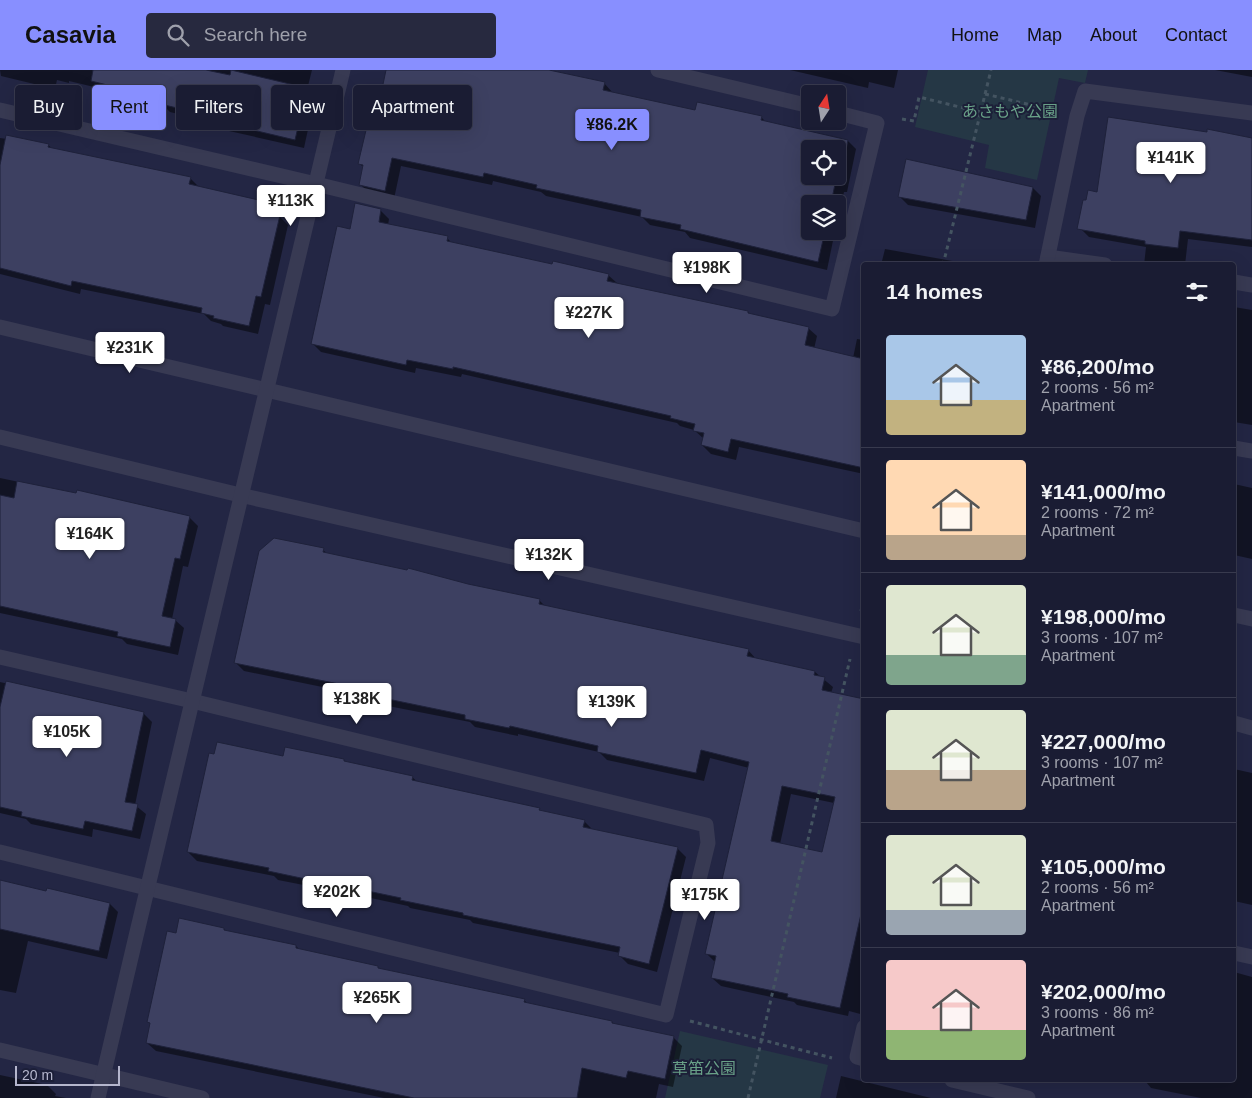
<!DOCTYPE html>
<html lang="en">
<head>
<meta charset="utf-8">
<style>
  :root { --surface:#1a1c33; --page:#27293f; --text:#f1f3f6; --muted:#9fa1ac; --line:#383a4e; --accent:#888fff }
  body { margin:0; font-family:Helvetica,"Noto Sans JP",sans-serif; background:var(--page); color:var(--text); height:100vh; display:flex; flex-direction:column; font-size:19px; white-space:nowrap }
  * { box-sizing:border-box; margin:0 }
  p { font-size:16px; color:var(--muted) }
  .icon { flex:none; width:28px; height:28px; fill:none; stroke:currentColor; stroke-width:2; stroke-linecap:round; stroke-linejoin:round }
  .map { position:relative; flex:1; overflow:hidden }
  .details { position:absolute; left:861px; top:192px; width:375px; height:820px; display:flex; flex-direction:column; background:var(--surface); border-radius:5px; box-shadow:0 5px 20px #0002,0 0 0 1px var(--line) }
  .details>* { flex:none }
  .hud { position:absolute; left:15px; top:15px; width:475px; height:45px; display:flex; gap:10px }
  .needle { width:32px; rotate:12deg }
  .controls { position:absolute; left:801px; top:15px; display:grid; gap:10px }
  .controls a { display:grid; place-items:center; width:45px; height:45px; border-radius:5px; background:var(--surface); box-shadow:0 5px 20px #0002,0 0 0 1px var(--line); font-size:25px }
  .scale { position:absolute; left:15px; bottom:12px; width:105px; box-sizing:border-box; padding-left:5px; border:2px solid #b5b6cd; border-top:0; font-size:14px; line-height:18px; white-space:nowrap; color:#b5b6cd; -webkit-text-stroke:4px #1c1f38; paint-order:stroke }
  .price { position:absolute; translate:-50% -42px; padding:0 11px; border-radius:5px; background:#fff; color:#222; font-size:16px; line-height:32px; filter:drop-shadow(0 1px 2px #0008) }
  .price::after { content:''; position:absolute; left:50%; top:30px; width:15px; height:11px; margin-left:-8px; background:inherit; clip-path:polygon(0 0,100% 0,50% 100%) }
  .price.on { background:var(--accent); color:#111 }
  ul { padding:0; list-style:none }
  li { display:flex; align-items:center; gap:15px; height:125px; padding:0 25px }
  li+li { border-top:1px solid var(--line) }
  li span { display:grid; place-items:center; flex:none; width:140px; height:100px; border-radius:5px; color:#555 }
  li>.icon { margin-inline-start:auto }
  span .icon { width:60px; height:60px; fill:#fffc; stroke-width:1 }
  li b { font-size:21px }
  h2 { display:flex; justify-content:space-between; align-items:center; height:60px; padding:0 25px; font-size:21px }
  .tag { padding:0 18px; border-radius:5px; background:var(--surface); box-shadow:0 5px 20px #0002,0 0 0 1px var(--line); font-size:18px; line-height:45px }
  .tag.on { background:var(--accent); color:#111 }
  header { display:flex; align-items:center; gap:30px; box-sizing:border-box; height:70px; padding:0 25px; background:var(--accent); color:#111 }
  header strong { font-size:24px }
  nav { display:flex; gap:28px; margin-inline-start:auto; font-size:18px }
  .search { width:350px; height:45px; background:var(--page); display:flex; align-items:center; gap:12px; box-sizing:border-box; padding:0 18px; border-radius:5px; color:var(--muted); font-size:19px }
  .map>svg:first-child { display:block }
</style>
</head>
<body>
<header>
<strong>Casavia</strong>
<div class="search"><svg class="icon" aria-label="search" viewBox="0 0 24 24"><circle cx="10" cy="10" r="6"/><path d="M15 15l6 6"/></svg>Search here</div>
<nav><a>Home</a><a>Map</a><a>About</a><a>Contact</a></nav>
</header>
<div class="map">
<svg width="1252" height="1028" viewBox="0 0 1252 1028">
  <rect width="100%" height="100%" fill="#232644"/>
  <g fill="#253745">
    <polygon points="928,0 1088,0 1085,13 1059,8 1037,110 985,98 989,75 915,57"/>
    <polygon points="680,961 828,995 820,1028 665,1028"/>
  </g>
  <g fill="#0007" fill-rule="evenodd">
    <polygon points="0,0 312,0 307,20 315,27 304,78 229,61 223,55 170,42 161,33 69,11 69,13 57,10 55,19 1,6"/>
    <path d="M387,0H542L604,13L613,23L696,42L761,47L767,53L848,71L856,79L847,122H844L838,150V134H810V161H835L827,200L690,168L685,162L650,155L642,147L546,126L541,122L493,111L492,115L401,96L394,129L369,123L360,114L364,98L360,94L375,59ZM810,79H838V106H810Z"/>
    <polygon points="790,0 898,0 894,18 869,12 868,18"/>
    <polygon points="1215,0 1252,0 1252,7"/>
    <polygon points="0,68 48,75 53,79 190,108 199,117 263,132 271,141 271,144 279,146 288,155 270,235 265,234 258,264 223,256 221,254 211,251 204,244 81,219 80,224 0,204"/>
    <polygon points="1252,69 1252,177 1188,169 1185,195 1144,195 1146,177 1089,167 1080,158 1098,123"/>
    <polygon points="1033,118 1041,126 1035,158 908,135 899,126"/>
    <polygon points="356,135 381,141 389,149 388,155 447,168 453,174 553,195 608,205 617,213 748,242 750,245 808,258 817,266 814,279 853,288 857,269 864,270 864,404 739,377 736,390 711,384 702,375 704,369 694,360 680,356 677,353 462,304 461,307 416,298 415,303 321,282 313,274 351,160"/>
    <polygon points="885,179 975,195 881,195"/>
    <polygon points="1234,237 1252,240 1252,355 1234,352"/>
    <polygon points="0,408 189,447 198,456 188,497 183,496 172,549 175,550 184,558 178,585 127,574 122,569 0,543"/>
    <polygon points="1234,414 1252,418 1252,489 1234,485"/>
    <path d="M323,480L328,484L539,530L546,537L748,580L757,590L815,602L833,617L831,623L864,630V945L849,941L848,946L797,935L794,932L721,916L712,908L716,893L707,884L749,698L710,688L704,711L607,690L599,682L518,664V666L475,657L470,652L383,635L376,628L244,601L235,592ZM791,724L834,733L823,783L780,774Z"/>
    <polygon points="0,612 144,644 152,652 135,735 146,744 140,769 93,759 92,767 31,754 26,749 0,743"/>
    <polygon points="284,687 343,690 346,692 412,707 419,713 539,739 542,742 584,751 593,760 677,778 686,787 657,902 628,894 619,885 620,883 473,853 470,850 410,838 408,836 324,818 324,819 278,810 274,806 197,791 188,782"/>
    <polygon points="1234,699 1252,703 1252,835 1234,831"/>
    <polygon points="0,812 110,834 118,842 107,889 28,871 16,923 0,920"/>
    <polygon points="224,859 226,862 296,876 300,880 377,897 380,900 524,930 528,934 612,952 615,955 673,967 682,976 673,1017 659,1014 656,1028 384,1028 156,981 147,973 151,954 149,952 177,865"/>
    <polygon points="1234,902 1252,907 1252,1028 1201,1028 1151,1018 1146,1012 1135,1010 1234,1010"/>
    <polygon points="0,1005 47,1015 56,1024 55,1026 66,1028 0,1028"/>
    <polygon points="841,1006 931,1028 836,1028"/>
  </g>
  <g fill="#3d4061" stroke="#1e213a" fill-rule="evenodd">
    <polygon points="93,0 206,0 230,5 231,0 307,18 295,70 219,52 220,48 160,34 161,28 91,11"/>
    <path d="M386,0H549L605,12L603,20L695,40L697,32L762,46L761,50L848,70L839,115L835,114L831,134H810V161H825L818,192L680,159L681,155L640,147L641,140L536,118L537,115L484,103L483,107L392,88L385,121L359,115L363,95L358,94L367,56L374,57ZM810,79H838V106H810Z"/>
    <polygon points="1108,47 1207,62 1207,59 1252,68 1252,170 1180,161 1178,178 1145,174 1145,171 1077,159 1083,130 1086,130 1088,120 1097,122"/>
    <polygon points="6,65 49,74 48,77 191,107 189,114 263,131 261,141 280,145 261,227 256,226 249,256 213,248 214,246 201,243 202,238 72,211 71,216 0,198 0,95"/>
    <polygon points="906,89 1033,117 1026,150 898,127"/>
    <polygon points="355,133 381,139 379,152 448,166 447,171 552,194 553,191 609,204 607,211 748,241 748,243 809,257 805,275 864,289 864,398 731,369 728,382 701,375 704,363 693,361 695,354 670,348 671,346 453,297 453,299 407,290 406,295 311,274 337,156 350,159"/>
    <polygon points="17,411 76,423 77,420 190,446 180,489 175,488 162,546 176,549 170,577 117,566 118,562 0,536 0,425 14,428"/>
    <path d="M274,468L324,478L323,482L407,500L408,498L468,514L540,529L539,534L749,579L747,586L815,601L814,605L825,607L822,620L864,629V845L861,844L840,938L787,927L788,924L711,908L716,886L705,884L749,692L701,680L696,703L597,682L598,676L510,656L509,658L465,649V645L373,626L374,621L234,593L259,481ZM782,716L835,727L822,782L771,771Z"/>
    <polygon points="6,611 144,642 125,732 138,734 132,761 85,751 83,759 21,746 22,742 0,737 0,637"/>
    <polygon points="217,672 283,686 285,677 344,689 344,691 413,706 412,710 540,738 539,740 585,750 583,757 678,777 649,894 618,886 620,877 463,845 463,843 400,830 401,828 315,810 315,811 268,801 269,798 187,782 209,683 214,684"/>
    <polygon points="0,810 46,821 47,818 110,833 99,881 0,859"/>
    <polygon points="179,848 224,858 224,860 296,875 296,878 378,896 378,898 525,929 524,932 612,951 612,953 674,966 665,1009 628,1001 626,1008 582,998 577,1028 414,1028 146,973 150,953 147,952 167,861 176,863"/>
  </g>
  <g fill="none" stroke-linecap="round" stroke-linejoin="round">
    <g stroke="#445461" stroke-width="3" stroke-dasharray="4 4" stroke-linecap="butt">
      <polyline points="985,24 1052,40"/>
      <polyline points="902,49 914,51 919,27 980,42"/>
      <polyline points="943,195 991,0"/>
      <polyline points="861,541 864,527"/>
      <polyline points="690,951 832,988"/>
      <polyline points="748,1028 850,589"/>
    </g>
    <g stroke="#383a53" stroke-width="15">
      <polyline points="658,0 810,36"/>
      <polyline points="0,40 316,114 832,239 877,53 838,43"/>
      <polyline points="1048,187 1105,195"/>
      <polyline points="1046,195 1077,46 1085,21 1252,43"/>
      <polyline points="1234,212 1252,215"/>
      <polyline points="0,257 864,461"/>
      <polyline points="0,367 240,425 864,567"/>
      <polyline points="1234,378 1252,381"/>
      <polyline points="1234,545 1252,549"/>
      <polyline points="0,587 192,631 706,755 708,773 666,945 0,782"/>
      <polyline points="1234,653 1252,658"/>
      <polyline points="1234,883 1252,887"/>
      <polyline points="864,957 857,987 864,989"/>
      <polyline points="0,980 202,1028"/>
      <polyline points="952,1010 1028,1028"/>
      <path d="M98,1028C178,685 262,343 343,0"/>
    </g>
  </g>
  <g text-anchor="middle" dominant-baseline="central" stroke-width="4" stroke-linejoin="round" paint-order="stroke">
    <g font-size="16" fill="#69a188" stroke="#1c1f38">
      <text x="1010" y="41">あさもや公園</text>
      <text x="704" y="998">草笛公園</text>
    </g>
  </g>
</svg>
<div class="controls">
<a><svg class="needle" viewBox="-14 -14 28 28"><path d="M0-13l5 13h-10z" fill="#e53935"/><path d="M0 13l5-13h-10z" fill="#9fa1ac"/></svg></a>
<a><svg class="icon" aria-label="locate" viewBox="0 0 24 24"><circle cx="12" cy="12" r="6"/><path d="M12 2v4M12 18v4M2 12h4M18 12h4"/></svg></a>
<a><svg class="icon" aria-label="layers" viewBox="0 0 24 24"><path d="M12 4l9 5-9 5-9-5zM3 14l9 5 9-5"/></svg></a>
</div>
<div class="scale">20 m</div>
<b class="price on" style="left:612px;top:81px">¥86.2K</b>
<b class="price" style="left:1171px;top:114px">¥141K</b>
<b class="price" style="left:291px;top:157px">¥113K</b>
<b class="price" style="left:707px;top:224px">¥198K</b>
<b class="price" style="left:589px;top:269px">¥227K</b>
<b class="price" style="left:130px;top:304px">¥231K</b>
<b class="price" style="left:90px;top:490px">¥164K</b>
<b class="price" style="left:549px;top:511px">¥132K</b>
<b class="price" style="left:357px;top:655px">¥138K</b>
<b class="price" style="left:612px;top:658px">¥139K</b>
<b class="price" style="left:67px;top:688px">¥105K</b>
<b class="price" style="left:337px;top:848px">¥202K</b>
<b class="price" style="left:705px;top:851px">¥175K</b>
<b class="price" style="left:377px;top:954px">¥265K</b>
<div class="hud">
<a class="tag">Buy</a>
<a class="tag on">Rent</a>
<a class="tag">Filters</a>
<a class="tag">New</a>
<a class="tag">Apartment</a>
</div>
<section class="details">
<h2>14 homes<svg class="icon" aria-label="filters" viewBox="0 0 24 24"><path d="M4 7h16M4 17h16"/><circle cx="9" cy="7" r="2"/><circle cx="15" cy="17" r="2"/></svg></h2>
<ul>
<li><span style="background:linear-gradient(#a9c7e8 65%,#c2b280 0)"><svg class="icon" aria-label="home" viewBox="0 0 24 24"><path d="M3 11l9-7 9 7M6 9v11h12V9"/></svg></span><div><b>¥86,200/mo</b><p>2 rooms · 56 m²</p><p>Apartment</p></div></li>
<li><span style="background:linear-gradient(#ffd9b3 75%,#b9a48a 0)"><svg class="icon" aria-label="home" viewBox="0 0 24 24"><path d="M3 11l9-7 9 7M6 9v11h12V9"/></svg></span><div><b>¥141,000/mo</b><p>2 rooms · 72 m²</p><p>Apartment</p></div></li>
<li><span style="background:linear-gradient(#dfe7d0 70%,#7fa58c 0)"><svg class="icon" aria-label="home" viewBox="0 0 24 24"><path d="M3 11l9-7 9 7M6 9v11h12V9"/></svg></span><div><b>¥198,000/mo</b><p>3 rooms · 107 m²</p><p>Apartment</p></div></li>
<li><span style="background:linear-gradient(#dfe7d0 60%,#b9a48a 0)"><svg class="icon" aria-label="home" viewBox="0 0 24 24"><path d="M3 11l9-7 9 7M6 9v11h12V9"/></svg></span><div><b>¥227,000/mo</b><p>3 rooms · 107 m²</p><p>Apartment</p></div></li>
<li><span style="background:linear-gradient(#dfe7d0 75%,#9aa5b1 0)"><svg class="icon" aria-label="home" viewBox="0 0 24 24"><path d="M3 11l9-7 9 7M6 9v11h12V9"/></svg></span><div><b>¥105,000/mo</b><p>2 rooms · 56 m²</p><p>Apartment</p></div></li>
<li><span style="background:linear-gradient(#f6c9c9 70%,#8fb573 0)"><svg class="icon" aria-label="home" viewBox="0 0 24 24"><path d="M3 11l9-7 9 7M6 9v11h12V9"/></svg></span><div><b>¥202,000/mo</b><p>3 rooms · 86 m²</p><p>Apartment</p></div></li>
</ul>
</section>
</div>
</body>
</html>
